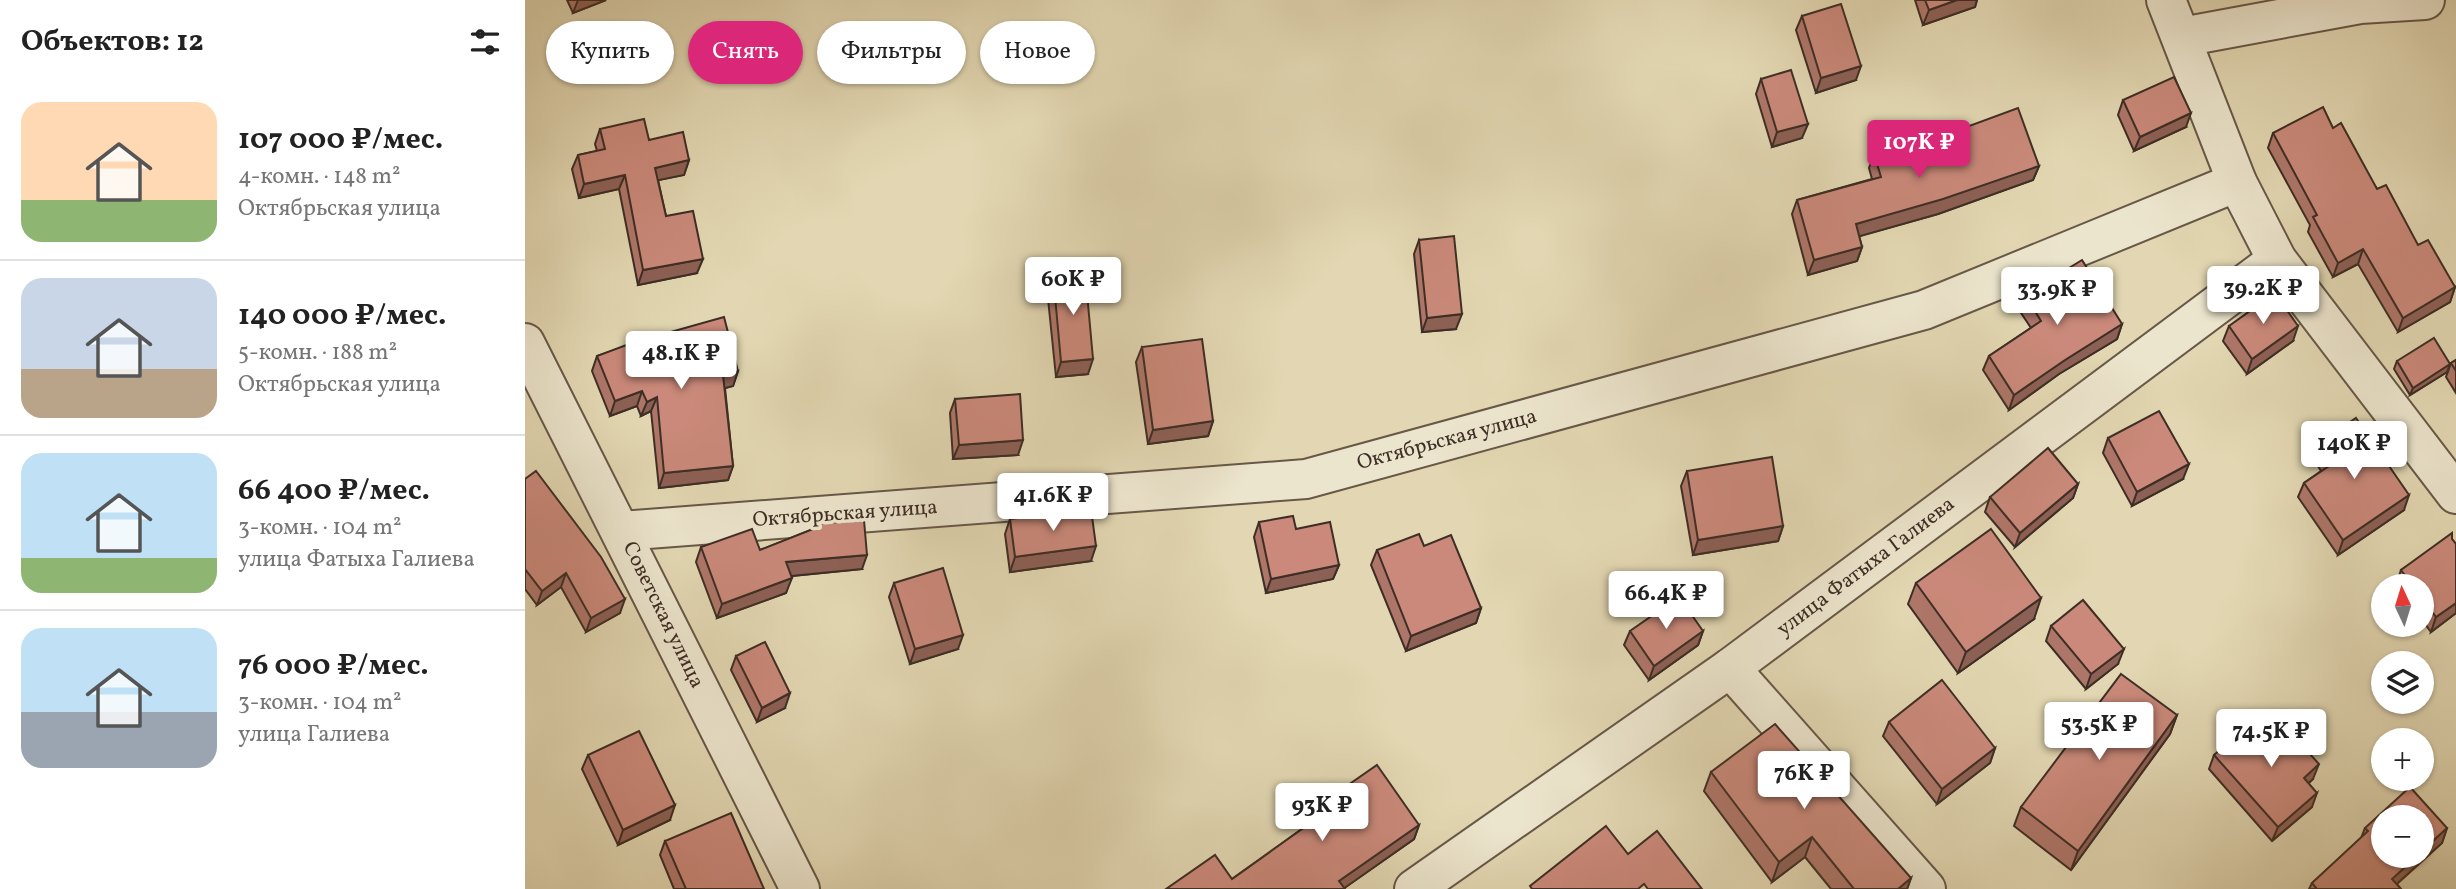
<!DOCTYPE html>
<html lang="ru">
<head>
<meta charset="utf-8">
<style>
  :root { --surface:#fff; --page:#f6f6f6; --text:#222; --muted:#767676; --line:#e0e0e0; --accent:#db2777 }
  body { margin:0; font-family:Vollkorn,serif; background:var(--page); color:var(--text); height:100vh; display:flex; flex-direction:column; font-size:26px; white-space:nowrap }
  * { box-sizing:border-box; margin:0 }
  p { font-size:23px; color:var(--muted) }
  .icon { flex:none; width:38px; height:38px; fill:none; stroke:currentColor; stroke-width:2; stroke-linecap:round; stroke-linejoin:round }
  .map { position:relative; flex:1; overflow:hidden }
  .drawer { display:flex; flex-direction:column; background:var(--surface); width:525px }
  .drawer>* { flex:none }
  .hud { position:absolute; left:21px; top:21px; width:665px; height:63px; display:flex; gap:14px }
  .needle { width:46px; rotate:356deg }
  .buttons { position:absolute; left:1846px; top:574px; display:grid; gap:14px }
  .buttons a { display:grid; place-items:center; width:63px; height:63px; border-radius:50%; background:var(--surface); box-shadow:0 2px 5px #0004; font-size:35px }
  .price { position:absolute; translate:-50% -60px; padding:0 16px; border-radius:7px; background:#fff; color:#222; font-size:23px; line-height:46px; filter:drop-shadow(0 2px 4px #0008) }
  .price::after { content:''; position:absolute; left:50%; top:42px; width:21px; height:16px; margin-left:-10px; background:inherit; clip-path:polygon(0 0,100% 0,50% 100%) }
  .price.current { background:var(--accent); color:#fff }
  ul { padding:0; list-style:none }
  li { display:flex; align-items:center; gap:21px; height:175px; padding:0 21px }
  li+li { border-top:2px solid var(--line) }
  li span { display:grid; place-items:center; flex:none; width:196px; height:140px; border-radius:21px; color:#555 }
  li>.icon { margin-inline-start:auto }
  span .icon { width:84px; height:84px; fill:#fffc; stroke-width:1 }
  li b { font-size:30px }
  h2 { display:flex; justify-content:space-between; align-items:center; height:84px; padding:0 21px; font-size:30px }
  .pill { padding:0 24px; border-radius:32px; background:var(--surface); box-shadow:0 2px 5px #0004; font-size:24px; line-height:63px }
  .pill.current { background:var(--accent); color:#fff }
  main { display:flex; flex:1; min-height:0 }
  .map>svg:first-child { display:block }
</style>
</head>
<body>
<main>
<section class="drawer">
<h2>Объектов: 12<svg class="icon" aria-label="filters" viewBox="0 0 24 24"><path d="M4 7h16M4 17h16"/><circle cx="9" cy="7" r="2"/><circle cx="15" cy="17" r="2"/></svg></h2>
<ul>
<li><span style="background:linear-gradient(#ffd9b3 70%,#8fb573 0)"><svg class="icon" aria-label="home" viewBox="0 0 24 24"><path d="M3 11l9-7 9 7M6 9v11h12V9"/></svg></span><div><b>107 000 ₽/мес.</b><p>4-комн. · 148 m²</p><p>Октябрьская улица</p></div></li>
<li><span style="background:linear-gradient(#c9d6e8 65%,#b9a48a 0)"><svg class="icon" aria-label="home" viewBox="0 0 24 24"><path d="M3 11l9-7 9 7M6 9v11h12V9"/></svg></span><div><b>140 000 ₽/мес.</b><p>5-комн. · 188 m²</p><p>Октябрьская улица</p></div></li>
<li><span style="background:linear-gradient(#bfe0f5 75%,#8fb573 0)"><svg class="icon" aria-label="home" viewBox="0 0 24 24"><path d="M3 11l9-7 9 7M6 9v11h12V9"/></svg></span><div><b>66 400 ₽/мес.</b><p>3-комн. · 104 m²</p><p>улица Фатыха Галиева</p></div></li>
<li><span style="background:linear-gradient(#bfe0f5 60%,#9aa5b1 0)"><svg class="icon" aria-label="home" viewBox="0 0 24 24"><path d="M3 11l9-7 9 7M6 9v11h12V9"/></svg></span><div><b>76 000 ₽/мес.</b><p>3-комн. · 104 m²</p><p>улица Галиева</p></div></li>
</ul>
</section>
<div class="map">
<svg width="1931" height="889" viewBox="0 0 1931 889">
  <rect width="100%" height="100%" fill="#e2d7b2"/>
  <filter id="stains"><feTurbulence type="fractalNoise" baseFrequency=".00286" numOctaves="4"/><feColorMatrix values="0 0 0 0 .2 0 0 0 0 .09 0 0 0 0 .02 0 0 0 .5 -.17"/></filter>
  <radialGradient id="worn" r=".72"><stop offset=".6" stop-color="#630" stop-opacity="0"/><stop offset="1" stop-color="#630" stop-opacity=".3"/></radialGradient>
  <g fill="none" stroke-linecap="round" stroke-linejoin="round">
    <g stroke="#675848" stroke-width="42">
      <g id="street">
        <polyline points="1641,0 1712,182 1752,260 1931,494"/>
        <polyline points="1657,37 1835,4 1900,0"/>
        <polyline points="0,343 275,889"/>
        <polyline points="96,531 781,479 1399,310 1712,182"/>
        <polyline points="1205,668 1401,889"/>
        <polyline points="889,889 1205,668 1752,260"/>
      </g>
    </g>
    <use href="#street" stroke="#ece5cd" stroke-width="38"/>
  </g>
  <g fill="#ae7669" stroke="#3e2e25" stroke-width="2">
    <polygon points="42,0 81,0 48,13"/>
    <polygon points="1390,0 1452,0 1450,7 1398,25"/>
    <polygon points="1277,16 1331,80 1291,93 1271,30"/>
    <polygon points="1236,79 1277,138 1247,147 1231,94"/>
    <polygon points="1598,100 1661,127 1609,151 1593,115"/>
    <polygon points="1808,128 1893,245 1930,287 1925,302 1873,332 1833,264 1808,277 1783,232 1785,225 1743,148 1748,133"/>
    <polygon points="75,129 124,140 164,160 159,175 133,180 141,216 172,273 113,285 94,189 54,198 47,169 53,155 72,151 70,144"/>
    <polygon points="1390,146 1514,166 1508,180 1413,214 1334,236 1337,247 1332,261 1283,275 1267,214 1272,200 1347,179 1344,168 1349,154"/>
    <polygon points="894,240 931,329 897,332 889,254"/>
    <polygon points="528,274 563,374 531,377 522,289"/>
    <polygon points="1500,295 1597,324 1592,339 1534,374 1484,410 1458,370 1464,356 1506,328 1494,310"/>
    <polygon points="1704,326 1768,341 1722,374 1698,341"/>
    <polygon points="128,337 213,371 208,386 200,388 208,466 203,480 134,488 126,411 116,416 112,406 85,416 67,371 72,356"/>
    <polygon points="617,347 688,421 683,436 623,444 611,362"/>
    <polygon points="1931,360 1931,393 1921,377 1926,363"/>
    <polygon points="1872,361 1922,372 1885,395 1869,369"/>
    <polygon points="430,399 493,455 428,459 425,413"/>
    <polygon points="1583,438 1658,479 1607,506 1578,453"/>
    <polygon points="1793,444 1879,510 1813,555 1773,497 1779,483 1796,471 1788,458"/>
    <polygon points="1162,471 1258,526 1253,541 1168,555 1156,486"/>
    <polygon points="0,479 95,613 61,632 36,587 12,605 0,589"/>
    <polygon points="1553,484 1548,498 1490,547 1460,512 1465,497"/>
    <polygon points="485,519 566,561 485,572 480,534"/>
    <polygon points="734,522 771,529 814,565 808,579 741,593 729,537"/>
    <polygon points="288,524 337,569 266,576 261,593 192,618 171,562 176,547 235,550 286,530"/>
    <polygon points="1927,539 1931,544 1931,613 1906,632 1897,620 1897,586 1872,586 1871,585 1876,570"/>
    <polygon points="899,546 956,608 951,623 881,651 846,565 852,550"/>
    <polygon points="369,583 433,649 385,664 364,597"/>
    <polygon points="1391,583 1509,619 1433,673 1383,604"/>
    <polygon points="1526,626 1593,664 1561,689 1521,641"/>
    <polygon points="1105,631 1178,631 1173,645 1124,680 1099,645"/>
    <polygon points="211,656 260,708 232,722 206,670"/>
    <polygon points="1652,715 1645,734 1546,870 1489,826 1496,807"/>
    <polygon points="1364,722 1470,748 1465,763 1412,804 1358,736"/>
    <polygon points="1739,735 1788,779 1784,783 1787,807 1747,841 1684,769 1689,755"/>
    <polygon points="63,755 145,820 93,845 57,769"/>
    <polygon points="1186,772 1386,878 1382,889 1306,889 1280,857 1247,882 1179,791"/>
    <polygon points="793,806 894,825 889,839 819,888 707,879 788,821"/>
    <polygon points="1840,828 1922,828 1917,843 1872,884 1876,889 1784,889 1787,883 1836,838"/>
    <polygon points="140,841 239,889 149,889 135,855"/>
  </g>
  <g fill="#8d6055" stroke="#3e2e25" stroke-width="2">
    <polygon points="53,0 81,0 48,13"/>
    <polygon points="1432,0 1452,0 1450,7 1398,25 1404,10"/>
    <polygon points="1336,66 1331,80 1291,93 1296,78"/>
    <polygon points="1666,113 1661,127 1609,151 1615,137"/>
    <polygon points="1283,124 1277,138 1247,147 1252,132"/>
    <polygon points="164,160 159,175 125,182 130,168"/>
    <polygon points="1514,166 1508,180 1413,214 1325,239 1331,224"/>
    <polygon points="100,175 94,189 54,198 59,184"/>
    <polygon points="1337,247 1332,261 1283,275 1289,260"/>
    <polygon points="1838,249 1833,264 1808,277 1813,263"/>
    <polygon points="178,259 172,273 113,285 118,270"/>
    <polygon points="1930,287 1925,302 1873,332 1878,318"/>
    <polygon points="937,314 931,329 897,332 902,318"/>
    <polygon points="1597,324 1592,339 1534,374 1484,410 1489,395 1540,360"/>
    <polygon points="1773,326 1768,341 1722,374 1727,359"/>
    <polygon points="568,359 563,374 531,377 536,362"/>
    <polygon points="1925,364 1922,372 1885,395 1888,388"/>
    <polygon points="213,371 208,386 193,390 198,375"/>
    <polygon points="117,391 112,406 85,416 90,401"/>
    <polygon points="132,397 126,411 116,416 122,402"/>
    <polygon points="688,421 683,436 623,444 628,430"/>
    <polygon points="498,440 493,455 428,459 434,445"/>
    <polygon points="1664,464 1658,479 1607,506 1612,492"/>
    <polygon points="208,466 203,480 134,488 139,473"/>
    <polygon points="1553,484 1548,498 1490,547 1495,533"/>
    <polygon points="1884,495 1879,510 1813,555 1818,540"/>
    <polygon points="1258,526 1253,541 1168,555 1173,540"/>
    <polygon points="571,546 566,561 485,572 490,557"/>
    <polygon points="342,555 337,569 256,577 261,562"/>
    <polygon points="814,565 808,579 741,593 746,579"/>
    <polygon points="41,573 36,587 12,605 17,591"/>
    <polygon points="267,578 261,593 192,618 197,604"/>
    <polygon points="1516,598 1509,619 1433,673 1441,652"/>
    <polygon points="100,599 95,613 61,632 66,618"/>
    <polygon points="1931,603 1931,613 1906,632 1911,617"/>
    <polygon points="956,608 951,623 881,651 886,636"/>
    <polygon points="1178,631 1173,645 1124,680 1129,666"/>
    <polygon points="438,635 433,649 385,664 390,649"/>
    <polygon points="1599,649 1593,664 1561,689 1566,674"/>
    <polygon points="265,693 260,708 232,722 237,708"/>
    <polygon points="1652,715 1645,734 1546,870 1553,851"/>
    <polygon points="1470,748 1465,763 1412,804 1417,789"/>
    <polygon points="1794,764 1788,779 1773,792 1779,778"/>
    <polygon points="1792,793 1787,807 1747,841 1753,827"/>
    <polygon points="150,805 145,820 93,845 98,830"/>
    <polygon points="894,825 889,839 818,889 814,881"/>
    <polygon points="1922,828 1917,843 1866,889 1867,879 1892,856 1897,856 1897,851"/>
    <polygon points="1287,837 1280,857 1247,882 1254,862"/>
    <polygon points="1386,878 1382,889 1373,889"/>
  </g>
  <g fill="#ca897a" stroke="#3e2e25" stroke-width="2">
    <polygon points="1400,0 1432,0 1404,10"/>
    <polygon points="1316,4 1336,66 1296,78 1277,16"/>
    <polygon points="1266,70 1283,124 1252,132 1236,79"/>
    <polygon points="1649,77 1666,113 1615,137 1598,100"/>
    <polygon points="1798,107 1808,128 1816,123 1852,189 1861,185 1893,245 1903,240 1930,287 1878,318 1838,249 1813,263 1788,217 1792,215 1748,133"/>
    <polygon points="1493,108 1514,166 1418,199 1331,224 1337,247 1289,260 1272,200 1356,177 1349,154 1389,142 1390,146"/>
    <polygon points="119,119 124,140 158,132 164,160 130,168 141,216 168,211 178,259 118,270 100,175 59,184 53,155 80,149 75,129"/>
    <polygon points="929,236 937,314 902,318 894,240"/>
    <polygon points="1557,260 1597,324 1540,360 1489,395 1464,356 1516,321 1500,295"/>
    <polygon points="560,271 568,359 536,362 528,274"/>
    <polygon points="1750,293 1773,326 1727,359 1704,326"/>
    <polygon points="199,317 213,371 198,375 208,466 139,473 132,397 122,402 117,391 90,401 72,356 128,335 128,337"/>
    <polygon points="1909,338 1925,364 1888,388 1872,361"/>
    <polygon points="677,339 688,421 628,430 617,347"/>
    <polygon points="1931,360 1931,371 1926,363"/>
    <polygon points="495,394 498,440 434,445 430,399"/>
    <polygon points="1634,411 1664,464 1612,492 1583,438"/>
    <polygon points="1831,418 1884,495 1818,540 1779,483 1807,464 1793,444"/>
    <polygon points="1523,448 1553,484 1495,533 1465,497"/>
    <polygon points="1247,457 1258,526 1173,540 1162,471"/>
    <polygon points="11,471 76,557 100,599 66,618 41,573 17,591 0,569 0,479"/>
    <polygon points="566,509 571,546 490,557 485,519"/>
    <polygon points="768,516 771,529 805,522 814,565 746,579 734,522"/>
    <polygon points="339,520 342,555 261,562 267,578 197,604 176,547 227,529 235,550 288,529 288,524"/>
    <polygon points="1466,529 1516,598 1441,652 1391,583"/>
    <polygon points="1927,533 1927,539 1931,544 1931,603 1911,617 1897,598 1897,586 1888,586 1876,570"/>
    <polygon points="894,534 899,546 926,535 956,608 886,636 852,550"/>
    <polygon points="418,568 438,635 390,649 369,583"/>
    <polygon points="1154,597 1178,631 1129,666 1105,631"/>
    <polygon points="1558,600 1599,649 1566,674 1526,626"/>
    <polygon points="240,642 265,693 237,708 211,656"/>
    <polygon points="1596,674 1652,715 1553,851 1496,807"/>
    <polygon points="1417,680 1470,748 1417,789 1364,722"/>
    <polygon points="1727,721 1739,735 1755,721 1794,764 1779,778 1792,793 1753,827 1689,755"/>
    <polygon points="1250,724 1386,878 1373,889 1329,889 1287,837 1254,862 1186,772"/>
    <polygon points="114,731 150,805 98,830 63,755"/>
    <polygon points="852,765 894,825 814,881 820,889 641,889 690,855 707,879 798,814 793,806"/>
    <polygon points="1885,787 1922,828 1897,851 1897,817 1858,817 1858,856 1892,856 1867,879 1876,889 1792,889 1787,883 1843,831 1840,828"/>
    <polygon points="206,813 239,889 161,889 140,841"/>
    <polygon points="1081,826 1103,854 1132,831 1177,889 1123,889 1119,884 1113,889 1007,889 1005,886"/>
  </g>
  <g text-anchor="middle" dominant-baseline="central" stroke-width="7" stroke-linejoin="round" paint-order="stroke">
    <g font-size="21" fill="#3e2e25" stroke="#ece5cd">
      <text transform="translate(922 440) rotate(-15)">Октябрьская улица</text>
      <text transform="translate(320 514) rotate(-4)">Октябрьская улица</text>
      <text transform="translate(1341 567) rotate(-37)">улица Фатыха Галиева</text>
      <text transform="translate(138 615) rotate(64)">Советская улица</text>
    </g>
  </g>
  <rect width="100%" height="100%" filter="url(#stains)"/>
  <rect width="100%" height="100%" fill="url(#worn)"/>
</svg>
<div class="buttons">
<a><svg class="needle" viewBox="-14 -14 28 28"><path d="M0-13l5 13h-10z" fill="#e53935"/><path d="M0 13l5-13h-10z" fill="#767676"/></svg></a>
<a><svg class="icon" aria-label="layers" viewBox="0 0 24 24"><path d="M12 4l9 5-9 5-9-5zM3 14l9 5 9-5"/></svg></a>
<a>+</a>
<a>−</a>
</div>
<b class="price current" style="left:1394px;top:180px">107K ₽</b>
<b class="price" style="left:548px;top:317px">60K ₽</b>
<b class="price" style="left:1738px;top:326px">39.2K ₽</b>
<b class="price" style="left:1532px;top:327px">33.9K ₽</b>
<b class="price" style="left:156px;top:391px">48.1K ₽</b>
<b class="price" style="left:1829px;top:481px">140K ₽</b>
<b class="price" style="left:528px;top:533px">41.6K ₽</b>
<b class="price" style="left:1141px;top:631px">66.4K ₽</b>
<b class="price" style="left:1574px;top:762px">53.5K ₽</b>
<b class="price" style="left:1746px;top:769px">74.5K ₽</b>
<b class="price" style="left:1279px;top:811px">76K ₽</b>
<b class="price" style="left:797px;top:843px">93K ₽</b>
<div class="hud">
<a class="pill">Купить</a>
<a class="pill current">Снять</a>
<a class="pill">Фильтры</a>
<a class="pill">Новое</a>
</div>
</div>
</main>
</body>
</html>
